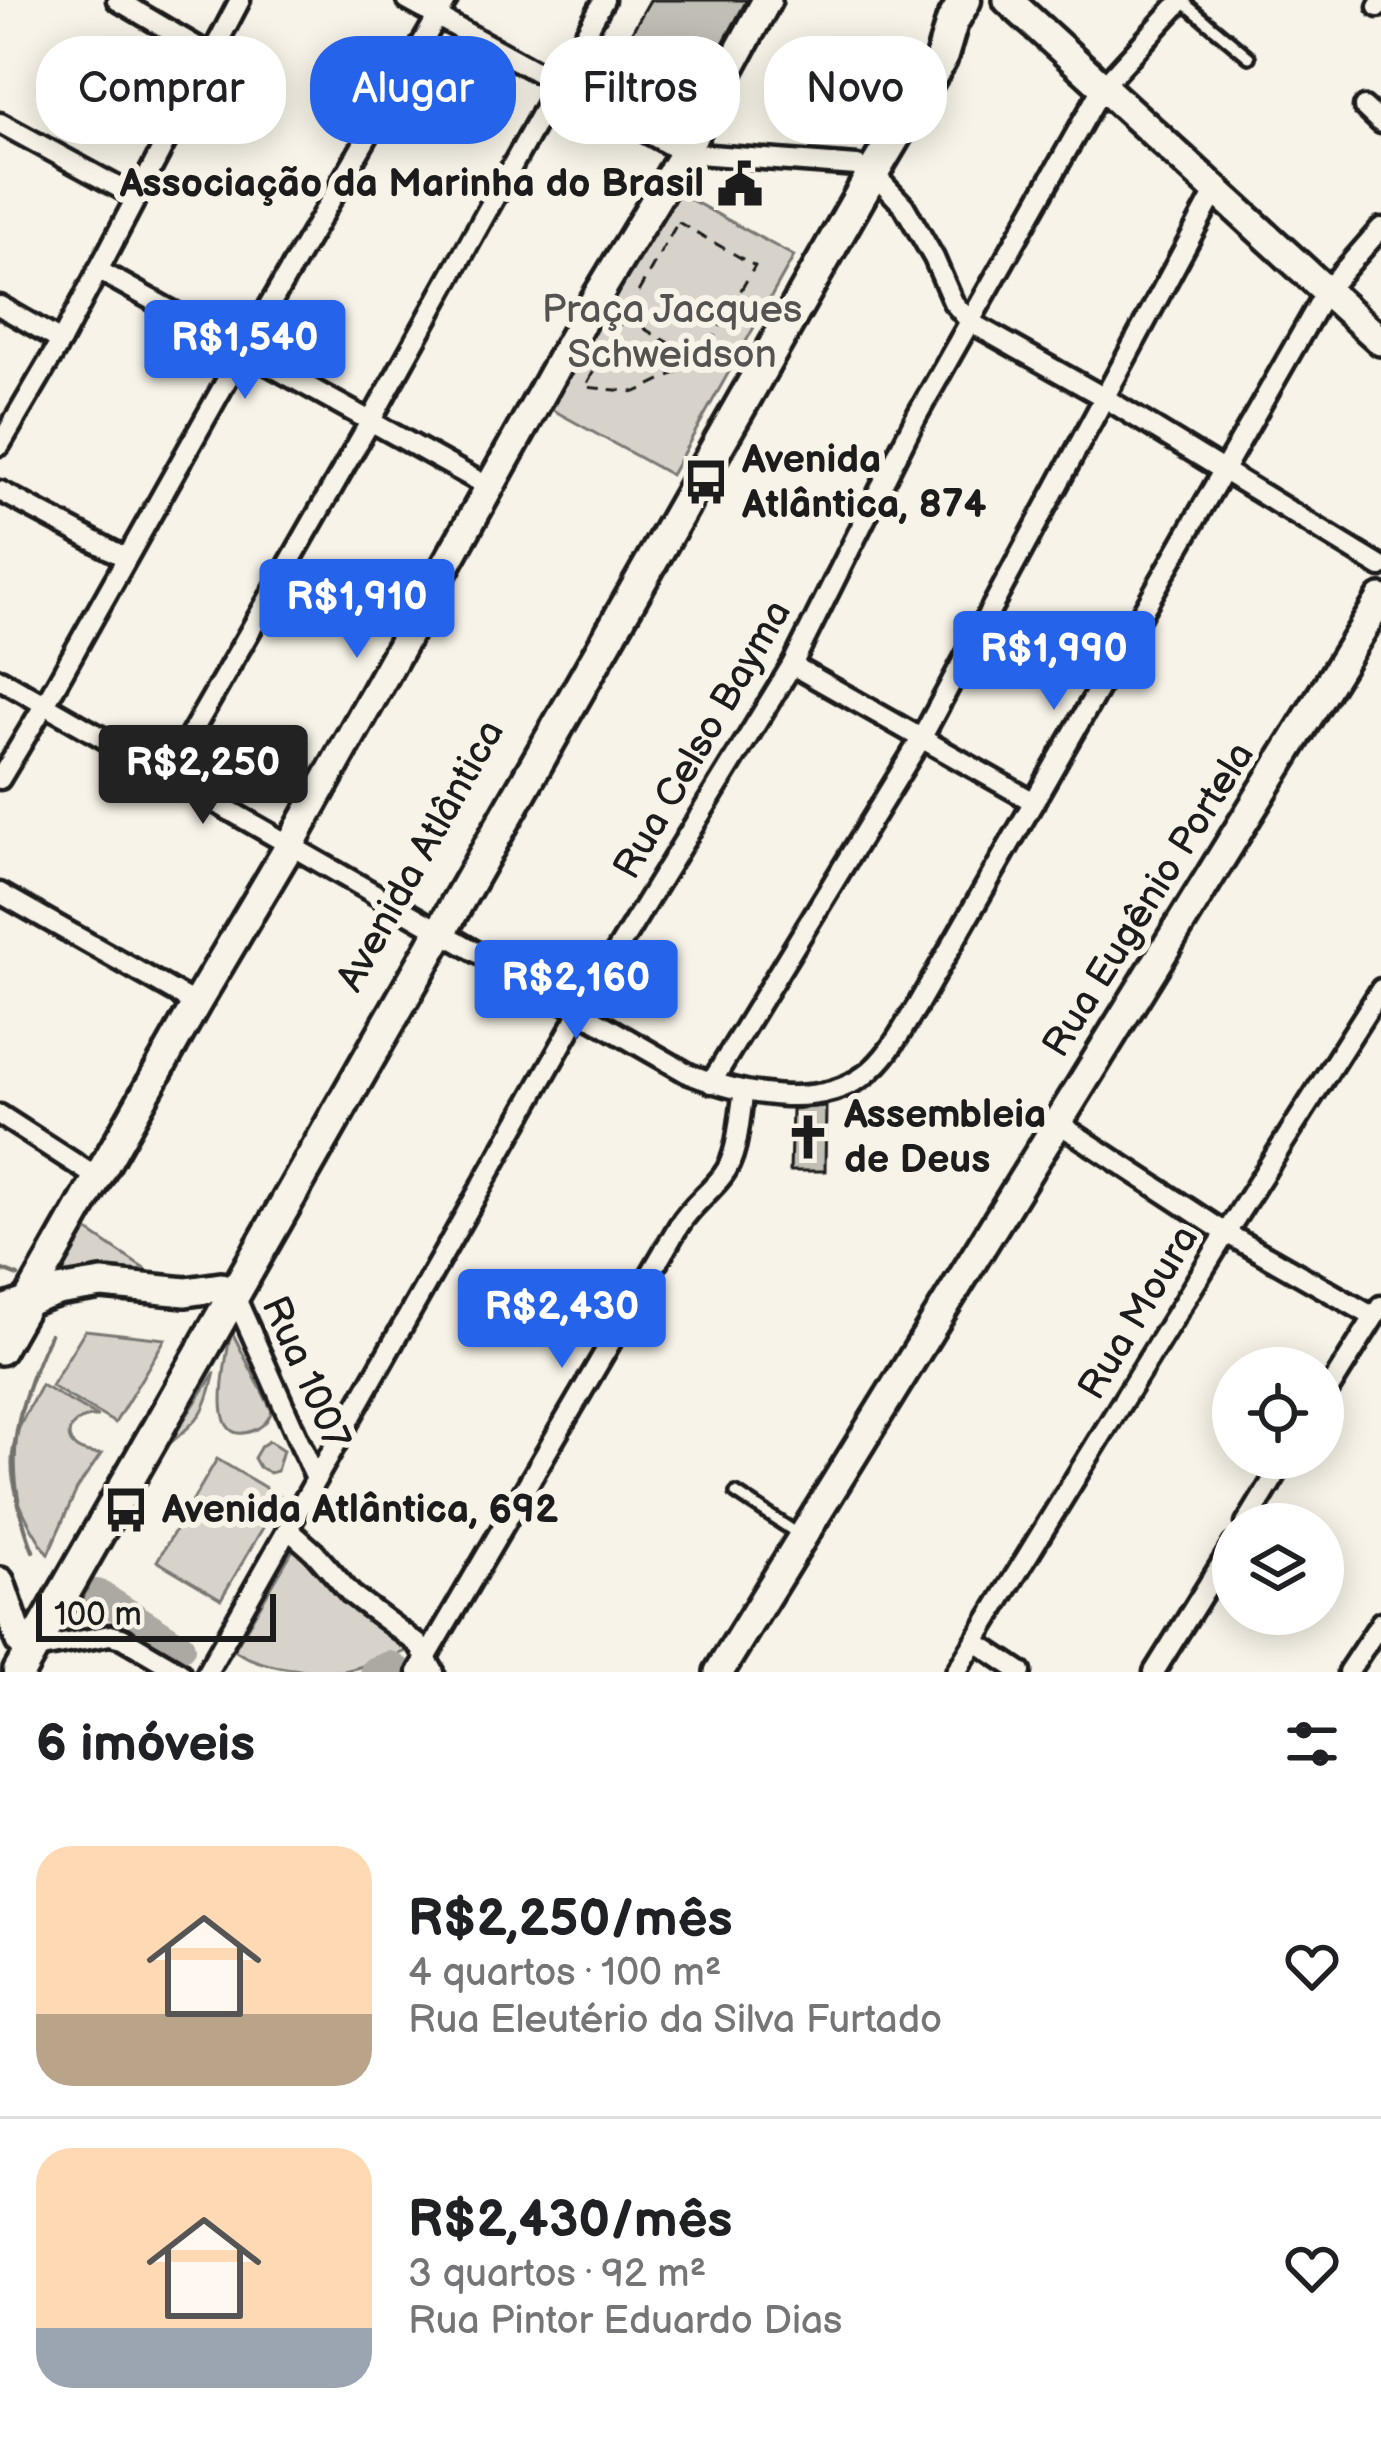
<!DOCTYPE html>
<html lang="pt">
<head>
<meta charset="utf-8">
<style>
  :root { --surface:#fff; --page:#f6f6f6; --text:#202124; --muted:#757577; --line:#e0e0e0; --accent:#2563eb }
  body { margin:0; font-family:"Balsamiq Sans",sans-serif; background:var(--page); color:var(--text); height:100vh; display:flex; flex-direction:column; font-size:45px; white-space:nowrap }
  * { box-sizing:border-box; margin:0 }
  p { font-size:39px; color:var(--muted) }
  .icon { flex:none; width:66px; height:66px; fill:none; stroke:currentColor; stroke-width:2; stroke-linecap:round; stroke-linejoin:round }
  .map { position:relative; height:1672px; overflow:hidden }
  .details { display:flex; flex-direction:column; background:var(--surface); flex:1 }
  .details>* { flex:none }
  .top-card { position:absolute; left:36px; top:36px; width:1311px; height:108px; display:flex; gap:24px }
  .tools { position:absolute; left:1212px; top:1347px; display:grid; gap:24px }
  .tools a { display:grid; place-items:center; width:132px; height:132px; border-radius:50%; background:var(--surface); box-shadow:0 6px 30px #0003; font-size:60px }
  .scale { position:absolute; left:36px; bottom:30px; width:240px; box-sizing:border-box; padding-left:12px; border:6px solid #1c1c1c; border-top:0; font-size:33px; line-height:42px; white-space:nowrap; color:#1c1c1c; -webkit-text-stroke:9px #f7f3e8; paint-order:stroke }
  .price { position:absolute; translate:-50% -102px; padding:0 27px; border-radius:12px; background:var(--accent); color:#fff; font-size:39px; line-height:78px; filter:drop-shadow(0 3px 6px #0008) }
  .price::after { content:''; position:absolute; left:50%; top:72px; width:36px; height:27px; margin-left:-18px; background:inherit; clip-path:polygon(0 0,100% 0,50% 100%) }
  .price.current { background:#222; color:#fff }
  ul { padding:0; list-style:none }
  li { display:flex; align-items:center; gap:36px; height:300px; padding:0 36px }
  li+li { border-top:3px solid var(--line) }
  li span { display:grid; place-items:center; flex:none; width:336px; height:240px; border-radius:36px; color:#555 }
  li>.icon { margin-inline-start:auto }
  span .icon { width:144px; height:144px; fill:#fffc; stroke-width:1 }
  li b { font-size:51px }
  h2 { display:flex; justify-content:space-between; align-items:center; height:144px; padding:0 36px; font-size:51px }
  .pill { padding:0 42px; border-radius:48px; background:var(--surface); box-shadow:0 6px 30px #0003; font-size:42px; line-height:108px }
  .pill.current { background:var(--accent); color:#fff }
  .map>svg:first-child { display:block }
</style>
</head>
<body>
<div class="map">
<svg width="1381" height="1672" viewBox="0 0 1381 1672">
  <rect width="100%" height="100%" fill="#f7f3e8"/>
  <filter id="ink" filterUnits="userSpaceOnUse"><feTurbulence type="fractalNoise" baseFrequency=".00833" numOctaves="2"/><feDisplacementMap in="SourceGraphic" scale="24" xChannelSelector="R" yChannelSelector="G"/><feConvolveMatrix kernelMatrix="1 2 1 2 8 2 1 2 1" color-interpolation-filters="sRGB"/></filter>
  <g filter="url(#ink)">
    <g fill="#d7d3cb" stroke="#7a7874" stroke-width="3">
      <polygon points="673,190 794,256 671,475 551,409"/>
      <polygon points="85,1229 146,1270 137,1272 111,1268 54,1275"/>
      <polygon points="85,1330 165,1339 115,1423 51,1386"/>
      <path d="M231,1330L272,1411C267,1422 264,1426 252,1431C203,1449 228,1354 231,1330Z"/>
      <path d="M215,1372C205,1415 201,1417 168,1445Z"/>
      <path d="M41,1385L98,1417C62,1415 56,1454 101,1454L77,1489L48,1554C22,1516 0,1475 19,1428C25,1414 34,1399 41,1385Z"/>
      <polygon points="269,1441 283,1450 277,1471 270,1473 259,1467 254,1458 261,1446"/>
      <polygon points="217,1459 281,1497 221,1599 157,1561"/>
      <path d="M294,1548L354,1612L397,1640L407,1651C386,1658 365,1667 343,1671C309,1672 262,1669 234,1650Z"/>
    </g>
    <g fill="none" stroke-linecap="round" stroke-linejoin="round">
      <g stroke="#72716c" stroke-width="4.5">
        <polyline points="0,1269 18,1276"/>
        <path d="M33,1551C0,1467 14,1414 50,1334"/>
      </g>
      <g stroke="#aca9a2" stroke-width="30">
        <polyline points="97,1594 180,1647"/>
        <polyline points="375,1672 390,1666 399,1672"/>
      </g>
    </g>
    <g fill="#c0beb5" stroke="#1c1c1c" stroke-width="3">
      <polygon points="650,0 747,0 691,101 617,58"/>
      <polygon points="826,1106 825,1171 790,1171 792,1109"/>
    </g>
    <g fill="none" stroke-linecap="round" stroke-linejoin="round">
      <g stroke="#1c1c1c" stroke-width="18">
        <g id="lane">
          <polyline points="1182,1 1249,57"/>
          <polyline points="736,1493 798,1534"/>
        </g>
      </g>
      <g stroke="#1c1c1c" stroke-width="27">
        <g id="street">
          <polyline points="117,0 211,55"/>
          <polyline points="407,0 684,153 857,166 873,173 904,206 934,258 953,302 970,322 1105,398 1381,567"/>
          <polyline points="1378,7 1381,3"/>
          <polyline points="1364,107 1381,123"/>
          <polyline points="0,123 136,197"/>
          <polyline points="98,270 489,487"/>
          <polyline points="0,306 61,341"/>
          <polyline points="0,445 61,341 240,0"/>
          <polyline points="0,491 126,558"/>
          <polyline points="792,665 1034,802"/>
          <path d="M0,679L689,1074C741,1094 816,1111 865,1075C888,1058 902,1030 917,1006L1326,291L1381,228"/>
          <polyline points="168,774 370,422 604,0"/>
          <polyline points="0,779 45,704 243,351 447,0"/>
          <polyline points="0,893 196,1004"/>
          <polyline points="711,1083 921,739 1216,190"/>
          <polyline points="0,1115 96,1177"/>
          <polyline points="1058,1123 1226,1233 1374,1317"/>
          <polyline points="234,1294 316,1479"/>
          <polyline points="1323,1399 1381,1306"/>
          <polyline points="1246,1524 1286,1458"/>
          <polyline points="288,1529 314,1552 351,1594 418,1644 434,1672"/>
          <polyline points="976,1642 1021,1672"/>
          <polyline points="31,1650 110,1635 122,1638 180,1672"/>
          <polyline points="207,1672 589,996 792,665 916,417 1103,86 1182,0"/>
          <path d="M418,1672L678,1227C692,1204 709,1194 723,1175C739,1154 739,1117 744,1091"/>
          <polyline points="956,1672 1226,1233 1381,989"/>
          <polyline points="1154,1672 1233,1545"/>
          <polyline points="1348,1672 1381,1622"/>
        </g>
      </g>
      <g stroke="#1c1c1c" stroke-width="36">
        <g id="secondary">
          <polyline points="1008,0 1381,341"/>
          <polyline points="0,1311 58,1291 102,1284 186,1292 221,1287 234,1294"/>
          <polyline points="0,1350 196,1004 289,847 581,323 684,153 767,0"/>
          <polyline points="0,1582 20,1641 31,1650"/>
          <polyline points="719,1672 1381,599"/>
        </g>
      </g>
      <g stroke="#1c1c1c" stroke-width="39">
        <polyline id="primary" points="19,1672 873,173 941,59 952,22 965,0"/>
      </g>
      <g stroke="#1c1c1c" stroke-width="3" stroke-dasharray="12 9" stroke-linecap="butt">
        <polygon points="678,222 755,266 700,361 624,317"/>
        <polyline points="624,317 585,387 636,392 698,362"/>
      </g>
      <use href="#lane" stroke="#f7f3e8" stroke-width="9"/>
      <use href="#street" stroke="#f7f3e8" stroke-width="18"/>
      <use href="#secondary" stroke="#f7f3e8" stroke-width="27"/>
      <use href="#primary" stroke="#f7f3e8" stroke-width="30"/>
    </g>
  </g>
  <defs>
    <g id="civic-bare" transform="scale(3.6)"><path d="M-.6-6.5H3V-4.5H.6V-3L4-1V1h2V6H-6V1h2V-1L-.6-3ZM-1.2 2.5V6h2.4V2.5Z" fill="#1c1c1c" stroke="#f7f3e8" stroke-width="2.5" paint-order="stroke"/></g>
    <g id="bus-bare" transform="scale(3.6)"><path d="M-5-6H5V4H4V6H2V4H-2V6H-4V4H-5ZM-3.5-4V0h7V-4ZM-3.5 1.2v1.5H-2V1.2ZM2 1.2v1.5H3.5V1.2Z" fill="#1c1c1c" stroke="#f7f3e8" stroke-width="2.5" paint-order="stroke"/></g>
    <g id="church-bare" transform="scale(3.6)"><path d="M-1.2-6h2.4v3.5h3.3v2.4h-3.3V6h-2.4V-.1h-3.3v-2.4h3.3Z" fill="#1c1c1c" stroke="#f7f3e8" stroke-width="2.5" paint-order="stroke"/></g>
  </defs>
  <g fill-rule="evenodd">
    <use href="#civic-bare" x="740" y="184"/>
    <use href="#bus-bare" x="706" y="482"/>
    <use href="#church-bare" x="808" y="1137"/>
    <use href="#bus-bare" x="126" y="1510"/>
  </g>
  <g text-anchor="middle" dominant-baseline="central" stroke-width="12" stroke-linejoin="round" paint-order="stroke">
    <g font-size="39" font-weight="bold" fill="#1c1c1c" stroke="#f7f3e8" text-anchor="start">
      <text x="704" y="184" text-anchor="end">Associação da Marinha do Brasil</text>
      <text x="742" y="460">Avenida<tspan x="742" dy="45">Atlântica, 874</tspan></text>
      <text x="844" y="1115">Assembleia<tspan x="844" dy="45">de Deus</tspan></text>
      <text x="162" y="1510">Avenida Atlântica, 692</text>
    </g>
    <g font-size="39" fill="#545351" stroke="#f7f3e8">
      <text x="672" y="310">Praça Jacques<tspan x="672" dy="45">Schweidson</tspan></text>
    </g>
    <g font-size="39" fill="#1c1c1c" stroke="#f7f3e8">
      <text transform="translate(703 740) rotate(-60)">Rua Celso Bayma</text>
      <text transform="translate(421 856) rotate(-61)">Avenida Atlântica</text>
      <text transform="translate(1149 900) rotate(-58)">Rua Eugênio Portela</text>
      <text transform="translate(1139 1313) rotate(-59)">Rua Moura</text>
      <text transform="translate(305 1373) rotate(66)">Rua 1007</text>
    </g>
  </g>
</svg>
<div class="tools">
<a><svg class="icon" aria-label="locate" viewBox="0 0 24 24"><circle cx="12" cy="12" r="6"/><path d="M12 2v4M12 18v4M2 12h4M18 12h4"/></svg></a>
<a><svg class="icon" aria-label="layers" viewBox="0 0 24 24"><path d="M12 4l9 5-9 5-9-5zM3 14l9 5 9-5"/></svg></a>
</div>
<div class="scale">100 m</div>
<b class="price" style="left:245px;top:402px">R$1,540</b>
<b class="price" style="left:357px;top:661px">R$1,910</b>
<b class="price" style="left:1054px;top:713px">R$1,990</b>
<b class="price current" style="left:203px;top:827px">R$2,250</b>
<b class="price" style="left:576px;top:1042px">R$2,160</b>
<b class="price" style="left:562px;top:1371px">R$2,430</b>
<div class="top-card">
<a class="pill">Comprar</a>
<a class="pill current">Alugar</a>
<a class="pill">Filtros</a>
<a class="pill">Novo</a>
</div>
</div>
<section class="details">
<h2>6 imóveis<svg class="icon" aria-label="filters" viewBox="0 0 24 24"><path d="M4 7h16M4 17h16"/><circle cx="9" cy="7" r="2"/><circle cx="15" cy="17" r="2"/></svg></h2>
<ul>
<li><span style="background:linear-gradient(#ffd9b3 70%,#b9a48a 0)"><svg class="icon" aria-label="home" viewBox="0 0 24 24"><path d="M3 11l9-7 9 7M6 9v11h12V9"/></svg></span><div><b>R$2,250/mês</b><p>4 quartos · 100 m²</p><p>Rua Eleutério da Silva Furtado</p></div><svg class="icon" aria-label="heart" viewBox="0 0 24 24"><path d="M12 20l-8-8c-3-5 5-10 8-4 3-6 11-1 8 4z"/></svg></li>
<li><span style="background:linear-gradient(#ffd9b3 75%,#9aa5b1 0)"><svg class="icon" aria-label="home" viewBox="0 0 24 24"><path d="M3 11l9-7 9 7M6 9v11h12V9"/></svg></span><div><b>R$2,430/mês</b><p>3 quartos · 92 m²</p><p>Rua Pintor Eduardo Dias</p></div><svg class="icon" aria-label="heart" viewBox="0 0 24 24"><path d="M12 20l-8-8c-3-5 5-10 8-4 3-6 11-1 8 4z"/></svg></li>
</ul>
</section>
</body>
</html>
